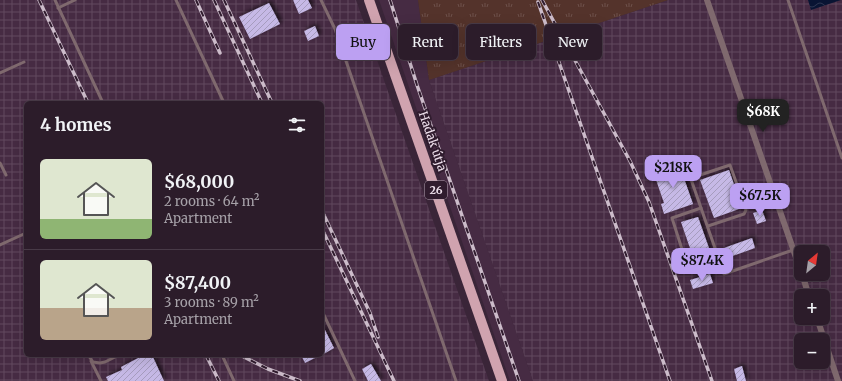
<!DOCTYPE html>
<html lang="en">
<head>
<meta charset="utf-8">
<style>
  :root { --surface:#2c1c2a; --page:#342532; --text:#f1f3f6; --muted:#a6a1a8; --line:#483a47; --accent:#bca0f2 }
  body { margin:0; font-family:Merriweather,serif; background:var(--page); color:var(--text); height:100vh; display:flex; flex-direction:column; font-size:15px; white-space:nowrap }
  * { box-sizing:border-box; margin:0 }
  p { font-size:13px; color:var(--muted) }
  .icon { flex:none; width:22px; height:22px; fill:none; stroke:currentColor; stroke-width:2; stroke-linecap:round; stroke-linejoin:round }
  .map { position:relative; flex:1; overflow:hidden }
  .details { position:absolute; left:24px; top:101px; width:300px; height:256px; display:flex; flex-direction:column; background:var(--surface); border-radius:6px; box-shadow:0 4px 16px #0002,0 0 0 1px var(--line) }
  .details>* { flex:none }
  .top-card { position:absolute; left:336px; top:24px; width:380px; height:36px; display:flex; gap:8px }
  .needle { width:26px; rotate:29deg }
  .tools { position:absolute; left:794px; top:245px; display:grid; gap:8px }
  .tools a { display:grid; place-items:center; width:36px; height:36px; border-radius:6px; background:var(--surface); box-shadow:0 4px 16px #0002,0 0 0 1px var(--line); font-size:20px }
  .price { position:absolute; translate:-50% -34px; padding:0 9px; border-radius:8px; background:var(--accent); color:#111; font-size:13px; line-height:26px; filter:drop-shadow(0 1px 2px #0008) }
  .price::after { content:''; position:absolute; left:50%; top:24px; width:12px; height:9px; margin-left:-6px; background:inherit; clip-path:polygon(0 0,100% 0,50% 100%) }
  .price.selected { background:#222; color:#fff }
  ul { padding:0; list-style:none }
  li { display:flex; align-items:center; gap:12px; height:100px; padding:0 16px }
  li+li { border-top:1px solid var(--line) }
  li span { display:grid; place-items:center; flex:none; width:112px; height:80px; border-radius:6px; color:#555 }
  li>.icon { margin-inline-start:auto }
  span .icon { width:48px; height:48px; fill:#fffc; stroke-width:1 }
  li b { font-size:17px }
  h2 { display:flex; justify-content:space-between; align-items:center; height:48px; padding:0 16px; font-size:17px }
  .tag { padding:0 14px; border-radius:6px; background:var(--surface); box-shadow:0 4px 16px #0002,0 0 0 1px var(--line); font-size:14px; line-height:36px }
  .tag.selected { background:var(--accent); color:#111 }
  .map>svg:first-child { display:block }
</style>
</head>
<body>
<div class="map">
<svg width="842" height="381" viewBox="0 0 842 381">
  <defs>
    <pattern id="industrial-grid" width="8" height="8" patternUnits="userSpaceOnUse"><rect width="8" height="8" fill="#462b43"/><path d="M0 4h8M4 0v8" fill="none" stroke="#61495e"/></pattern>
    <pattern id="grass-tufts" width="24" height="20" patternUnits="userSpaceOnUse"><rect width="24" height="20" fill="#54332b"/><path d="M3 7l-1-3M5 7V3M7 7l1-3M15 17l-1-3M17 17v-4M19 17l1-3" fill="none" stroke="#6d504a"/></pattern>
    <pattern id="water-waves" width="16" height="10" patternUnits="userSpaceOnUse"><rect width="16" height="10" fill="#091433"/><path d="M0 5q4-4 8 0t8 0" fill="none" stroke="#2d3651"/></pattern>
    <pattern id="building-hatch" width="6" height="6" patternUnits="userSpaceOnUse"><rect width="6" height="6" fill="#c6b9e6"/><path d="M-1 1l2-2M0 6l6-6M5 7l2-2" fill="none" stroke="#a69cbe"/></pattern>
    <filter id="shadow"><feDropShadow dx="2.5" dy="-2.5" stdDeviation="2" flood-color="#0009"/></filter>
  </defs>
  <rect width="100%" height="100%" fill="#3a2538"/>
  <polygon fill="#462b43" points="379,0 418,0 429,80 533,381 510,381"/>
  <g fill="url(#industrial-grid)" fill-rule="evenodd">
    <path d="M0,0H356L489,381H0ZM26,103H322V355H26Z"/>
    <path d="M668,0H842V381H533L429,80ZM801,252H823V274H801ZM801,296H823V318H801ZM801,340H823V362H801Z"/>
  </g>
  <polygon fill="url(#grass-tufts)" points="418,0 668,0 429,80"/>
  <polygon fill="url(#water-waves)" points="808,0 841,0 811,10"/>
  <g fill="url(#building-hatch)" filter="url(#shadow)">
    <polygon points="293,0 308,0 312,8 299,14"/>
    <polygon points="269,3 280,24 250,39 239,17"/>
    <polygon points="315,26 319,36 308,41 304,31"/>
    <polygon points="679,164 693,204 664,214 661,204 664,203 654,174"/>
    <polygon points="729,170 742,208 714,218 700,180"/>
    <polygon points="762,210 766,221 757,224 753,213"/>
    <polygon points="698,217 710,251 693,257 681,222"/>
    <polygon points="752,238 755,248 727,258 724,248"/>
    <polygon points="710,274 713,283 693,289 690,280"/>
    <polygon points="322,324 334,348 322,355"/>
    <polygon points="144,355 152,355 164,381 108,381 106,377 122,370 121,367"/>
    <polygon points="301,355 321,355 305,363"/>
    <polygon points="371,364 381,381 368,381 362,369"/>
    <polygon points="742,366 746,381 737,381 734,369"/>
  </g>
  <g fill="none" stroke-linecap="round" stroke-linejoin="round">
    <g stroke="#7f696e" stroke-width="3">
      <polyline points="55,0 103,103"/>
      <polyline points="176,0 224,103"/>
      <polyline points="321,0 335,29 456,381"/>
      <polyline points="788,0 842,158"/>
      <polyline points="58,8 75,0"/>
      <polyline points="0,73 24,62"/>
      <polyline points="685,162 724,274 793,250"/>
      <polyline points="0,163 6,175"/>
      <polyline points="691,178 730,165 746,210 744,214 708,226"/>
      <polyline points="701,208 672,218 689,271 720,261"/>
      <polyline points="0,245 26,233"/>
      <polyline points="322,311 355,381"/>
      <polyline points="88,355 93,362 100,363 105,362 119,355"/>
      <polyline points="222,355 234,381"/>
      <polyline points="91,361 101,381"/>
    </g>
    <g stroke="#7f696e" stroke-width="6">
      <polyline points="707,0 801,272"/>
      <polyline points="802,274 809,296"/>
      <polyline points="817,318 838,381"/>
    </g>
    <polyline stroke="#d0a3af" stroke-width="10" points="369,0 502,381"/>
    <g stroke="#ccbcca" stroke-width="3.5">
      <g id="rail">
        <polyline points="39,0 88,103"/>
        <polyline points="196,0 220,53"/>
        <polyline points="214,0 262,103"/>
        <polyline points="224,0 272,103"/>
        <polyline points="390,0 417,85 519,381"/>
        <polyline points="542,0 630,161 649,202 712,381"/>
        <polyline points="538,2 670,381"/>
        <polyline points="322,211 370,313 378,337"/>
        <polyline points="322,229 394,381"/>
        <polyline points="206,355 219,381"/>
        <polyline points="240,355 268,369 300,381"/>
      </g>
    </g>
    <use href="#rail" stroke="#301c2e" stroke-width="2" stroke-dasharray="6" stroke-linecap="butt"/>
  </g>
  <g text-anchor="middle" dominant-baseline="central" stroke-width="4" stroke-linejoin="round" paint-order="stroke">
    <rect fill="#301c2e" stroke="#b5a5b3" stroke-width="1" x="425" y="181" width="22" height="18" rx="3"/>
    <g font-size="11" font-weight="bold" fill="#eee0ec">
      <text x="436" y="190">26</text>
    </g>
    <g font-size="12" fill="#eee0ec" stroke="#301c2e">
      <text transform="translate(433 141) rotate(71)">Hadak útja</text>
    </g>
  </g>
</svg>
<div class="tools">
<a><svg class="needle" viewBox="-14 -14 28 28"><path d="M0-13l5 13h-10z" fill="#e53935"/><path d="M0 13l5-13h-10z" fill="#a6a1a8"/></svg></a>
<a>+</a>
<a>−</a>
</div>
<b class="price selected" style="left:763px;top:133px">$68K</b>
<b class="price" style="left:673px;top:189px">$218K</b>
<b class="price" style="left:760px;top:217px">$67.5K</b>
<b class="price" style="left:702px;top:282px">$87.4K</b>
<div class="top-card">
<a class="tag selected">Buy</a>
<a class="tag">Rent</a>
<a class="tag">Filters</a>
<a class="tag">New</a>
</div>
<section class="details">
<h2>4 homes<svg class="icon" aria-label="filters" viewBox="0 0 24 24"><path d="M4 7h16M4 17h16"/><circle cx="9" cy="7" r="2"/><circle cx="15" cy="17" r="2"/></svg></h2>
<ul>
<li><span style="background:linear-gradient(#dfe7d0 75%,#8fb573 0)"><svg class="icon" aria-label="home" viewBox="0 0 24 24"><path d="M3 11l9-7 9 7M6 9v11h12V9"/></svg></span><div><b>$68,000</b><p>2 rooms · 64 m²</p><p>Apartment</p></div></li>
<li><span style="background:linear-gradient(#dfe7d0 60%,#b9a48a 0)"><svg class="icon" aria-label="home" viewBox="0 0 24 24"><path d="M3 11l9-7 9 7M6 9v11h12V9"/></svg></span><div><b>$87,400</b><p>3 rooms · 89 m²</p><p>Apartment</p></div></li>
</ul>
</section>
</div>
</body>
</html>
